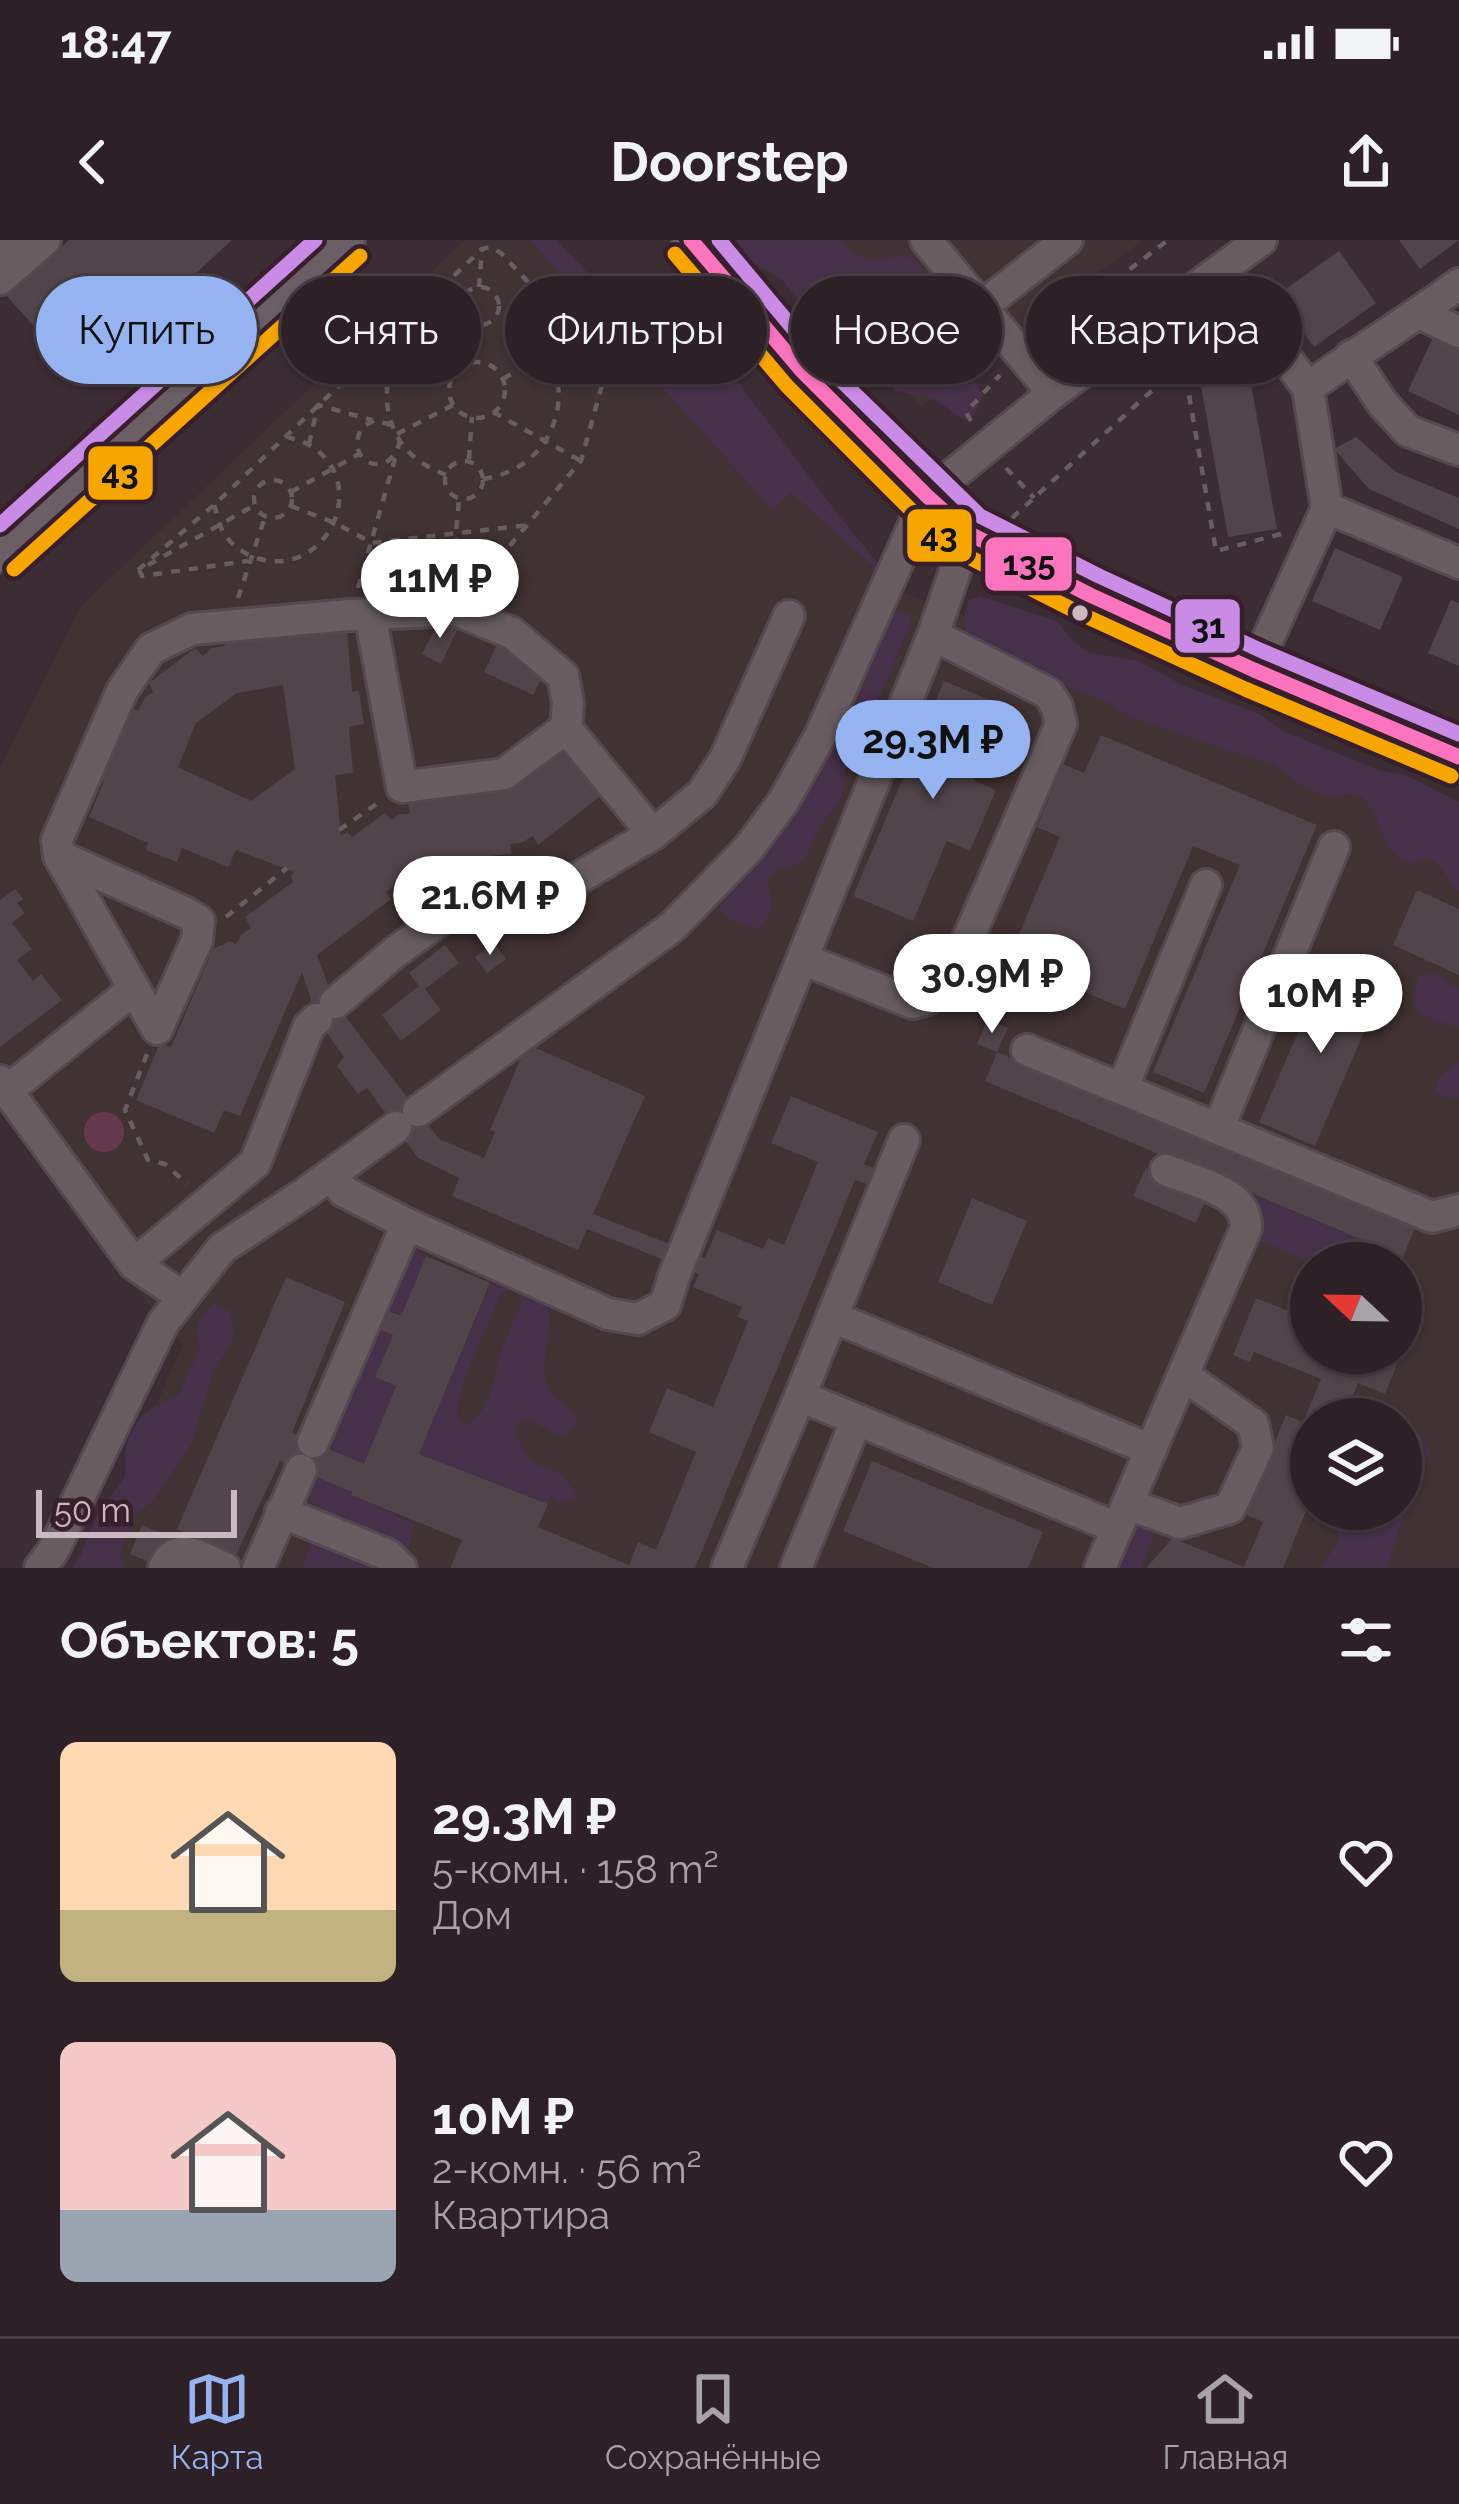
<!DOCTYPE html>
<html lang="ru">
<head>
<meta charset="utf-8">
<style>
  :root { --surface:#2d2127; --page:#35292f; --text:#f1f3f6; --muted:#a7a3a7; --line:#483e44; --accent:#95b2f1 }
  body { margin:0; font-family:Raleway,sans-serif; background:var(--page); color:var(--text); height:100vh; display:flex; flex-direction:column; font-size:45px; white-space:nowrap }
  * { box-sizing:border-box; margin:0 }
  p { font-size:39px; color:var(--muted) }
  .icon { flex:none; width:66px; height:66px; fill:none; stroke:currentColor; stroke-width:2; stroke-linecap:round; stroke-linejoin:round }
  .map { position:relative; height:1328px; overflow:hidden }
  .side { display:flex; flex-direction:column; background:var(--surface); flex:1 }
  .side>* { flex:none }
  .top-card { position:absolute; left:36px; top:36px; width:1389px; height:108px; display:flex; gap:24px }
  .needle { width:78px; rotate:292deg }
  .tools { position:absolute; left:1290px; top:1002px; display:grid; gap:24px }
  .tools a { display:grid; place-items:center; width:132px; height:132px; border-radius:50%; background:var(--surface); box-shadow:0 3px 9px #0004,0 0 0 3px var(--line); font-size:60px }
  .scale { position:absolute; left:36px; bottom:30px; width:201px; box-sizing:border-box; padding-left:12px; border:6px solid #cbb8c1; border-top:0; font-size:33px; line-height:42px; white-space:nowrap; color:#cbb8c1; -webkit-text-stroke:9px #371f2b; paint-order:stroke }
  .price { position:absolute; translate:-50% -102px; padding:0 27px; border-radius:42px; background:#fff; color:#222; font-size:39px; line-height:78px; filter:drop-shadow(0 3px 6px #0008) }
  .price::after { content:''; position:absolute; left:50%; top:72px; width:36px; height:27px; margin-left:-18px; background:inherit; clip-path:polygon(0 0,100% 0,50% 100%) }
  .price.current { background:var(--accent); color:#111 }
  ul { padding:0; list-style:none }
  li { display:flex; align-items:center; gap:36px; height:300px; padding:0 60px }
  li span { display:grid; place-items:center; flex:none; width:336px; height:240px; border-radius:18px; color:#555 }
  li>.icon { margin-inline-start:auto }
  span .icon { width:144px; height:144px; fill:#fffc; stroke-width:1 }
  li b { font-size:51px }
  h2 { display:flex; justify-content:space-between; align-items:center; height:144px; padding:0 60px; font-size:51px }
  .chip { padding:0 42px; border-radius:54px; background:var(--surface); box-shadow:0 3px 9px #0004,0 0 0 3px var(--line); font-size:42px; line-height:108px }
  .chip.current { background:var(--accent); color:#111 }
  .status { display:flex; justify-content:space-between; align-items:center; height:84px; padding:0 60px; background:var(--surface); direction:ltr }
  .status svg { height:33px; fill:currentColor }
  header { display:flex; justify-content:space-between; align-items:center; height:156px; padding:0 60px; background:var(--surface); font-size:54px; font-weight:700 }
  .menu { display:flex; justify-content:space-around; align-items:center; height:168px; border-top:3px solid var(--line); background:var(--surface); font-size:33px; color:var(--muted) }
  .menu a { display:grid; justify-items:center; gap:6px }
  .menu .current { color:var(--accent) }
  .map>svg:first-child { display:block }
</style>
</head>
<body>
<div class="status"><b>18:47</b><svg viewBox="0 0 49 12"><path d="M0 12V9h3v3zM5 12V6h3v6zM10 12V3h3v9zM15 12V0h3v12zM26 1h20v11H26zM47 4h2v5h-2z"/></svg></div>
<header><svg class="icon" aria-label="back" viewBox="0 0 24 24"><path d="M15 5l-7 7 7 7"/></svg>Doorstep<svg class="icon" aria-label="share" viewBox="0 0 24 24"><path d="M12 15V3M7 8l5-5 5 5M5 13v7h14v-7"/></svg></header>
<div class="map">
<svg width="1459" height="1328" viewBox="0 0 1459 1328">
  <rect width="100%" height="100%" fill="#3c2c34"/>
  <g fill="#413233" fill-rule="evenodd">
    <path d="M465,0H530L772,270L790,251L902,352L956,372L1459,583V1328H79L116,1256L183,1104L163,1083L0,873V528L81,366ZM1311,1023H1401V1113H1311ZM1311,1179H1401V1269H1311Z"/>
    <polygon points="776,0 1144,0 1008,99 921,167"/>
  </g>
  <g fill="#473049" fill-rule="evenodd">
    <polygon points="530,0 556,0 604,50 653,78 735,138 840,277 902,352 790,252 773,271"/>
    <path d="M728,0H840C880,38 880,7 916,19C925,32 951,74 950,88C950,97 943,107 940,115C956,135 968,124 983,155L975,174L966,180C954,175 949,168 938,162C925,153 910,154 895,151L882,135L872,106L837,86L826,76L805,68L782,40L747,19Z"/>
    <path d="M980,356L1057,381L1071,399L1089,413L1139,421L1182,445L1260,474L1281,490L1378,530L1405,535L1459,562V651L1455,649L1444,632L1431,618L1411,624L1401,620L1387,605L1374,572L1362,557L1352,554L1323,556L1302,546L1274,524L1231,512L1127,475L1110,463L1055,442L1029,425L966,399C964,384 963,374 969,360Z"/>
    <path d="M902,372L910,375L911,382L881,454L858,482L847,510L844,548L838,564L819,587L807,616L795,626L775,630L767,642C774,660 773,674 759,688C743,686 726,681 718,666L719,659L846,476L884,384L895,373Z"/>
    <path d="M1435,733L1459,749V788C1443,782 1412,778 1413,755C1414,749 1417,742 1419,736Z"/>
    <path d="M1459,821V858L1442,857L1435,850C1439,834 1447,831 1459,821Z"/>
    <polygon points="1255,955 1385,1010 1384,1023 1313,1023 1249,996 1249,961"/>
    <polygon points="409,1003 426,1016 401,1076 389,1072 381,1090 393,1095 375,1137 396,1146 351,1254 414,1284 409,1307 317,1271 310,1258 312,1243"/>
    <path d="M503,1039L548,1063C554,1091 540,1117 546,1143C551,1160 570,1164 577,1180L573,1190L563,1196C547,1194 537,1178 521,1180L517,1184L516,1196L529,1218L535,1223L563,1235L576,1254L574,1259L560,1262L555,1260L551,1255L548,1264L419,1214L490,1045ZM511,1049L520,1055L523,1060C517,1075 509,1090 503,1106C494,1132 493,1172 466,1184L457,1179C456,1145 488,1087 501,1054Z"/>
    <path d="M215,1063L229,1071L235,1095L213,1133L192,1203L153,1261L136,1275L121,1310L120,1317L125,1328H72L80,1316L96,1278L124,1238C127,1227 124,1219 126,1209C130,1181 154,1162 178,1156L199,1110C200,1105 198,1100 197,1095C195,1082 205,1071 215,1063Z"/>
    <path d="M1401,1182C1416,1188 1424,1198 1432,1211L1423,1224L1401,1245Z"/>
    <polygon points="1322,1269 1401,1269 1404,1275 1387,1328 1321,1328 1337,1303 1339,1288"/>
    <polygon points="1160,1280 1141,1328 1105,1328 1127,1282"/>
    <polygon points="321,1297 380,1328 301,1328 312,1302"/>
  </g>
  <circle fill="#64394e" cx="104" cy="892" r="20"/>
  <g fill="#51444a" fill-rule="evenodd">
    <polygon points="69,0 232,0 107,115 102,82 62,118 6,55"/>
    <polygon points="1399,0 1459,0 1420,29"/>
    <polygon points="1339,11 1376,63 1314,107 1277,55"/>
    <polygon points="1437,89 1459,100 1459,175 1408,151"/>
    <polygon points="983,101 990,111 971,124 964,114"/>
    <polygon points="1247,121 1277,289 1228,297 1198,129"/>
    <polygon points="1356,197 1396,232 1459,258 1459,289 1369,249 1334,209"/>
    <polygon points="1335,308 1403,337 1380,390 1312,361"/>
    <polygon points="1451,360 1459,363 1459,426 1428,413"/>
    <polygon points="440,379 458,388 441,424 422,414"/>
    <path d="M347,389L352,452L359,451L364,484L349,487L353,533L335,535L341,596L347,592L352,597L385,573L392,580L398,574H410L408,563L504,552L551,519L544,509L562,495L603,554L538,605L533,596L521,603L510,604L511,614L421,623L386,652L391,659L317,715L335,763L439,899L484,918L495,892L490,890L527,804L645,856L593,974L705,1018L717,990L763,1009L768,998L784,1005L818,922L771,903L791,856L878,892L864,924L874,928L867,944L855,940L695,1328H450L462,1300L351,1255L352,1252L280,1221L236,1315L177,1289L286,1037L345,1062L292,1193L364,1224L396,1146L375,1137L393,1095L381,1090L389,1071L401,1076L426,1016L490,1043L419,1214L548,1264L538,1287L629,1325L638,1302L656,1310L696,1212L649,1192L667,1148L713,1167L748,1081L737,1077L742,1067L693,1047L699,1034L587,989L578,1010L452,956L459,938L418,918L367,848L358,854L337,826L344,817L317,779L302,732L240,876L224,870L214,893L136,860L160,803L171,807L213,709L230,701L236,704L242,694L251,688L245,677L293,642L291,636L294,632L236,610L228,627L182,608L177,622L146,610L148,603L89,577L104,541L99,539L129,467L138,471L145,458L153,452L149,443L195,408L203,416L212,408L225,406L223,396ZM283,445L295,529L251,561L178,527L196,483L237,453Z"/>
    <polygon points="497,405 546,429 533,455 484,432"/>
    <polygon points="944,441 1004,466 973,540 996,550 970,611 947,601 913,681 853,656"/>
    <polygon points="1101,495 1317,585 1204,853 1153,832 1240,625 1193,606 1125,769 1075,748 1065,772 998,744 1060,597 1037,587 1063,524 1084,533"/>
    <polygon points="15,649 23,659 17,663 25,673 12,683 32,709 17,720 33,741 41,734 62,760 0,807 0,660"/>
    <polygon points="1417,650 1459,669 1459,735 1393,705"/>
    <polygon points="494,703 506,719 487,733 475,717"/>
    <polygon points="445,705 459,723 425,749 441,770 401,801 382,775 419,746 409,733"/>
    <polygon points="1327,726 1382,750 1315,906 1259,882"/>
    <polygon points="988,779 1008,788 997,812 977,804"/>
    <polygon points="997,812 1415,988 1403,1017 985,841"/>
    <polygon points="1146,928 1208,955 1196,983 1133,956"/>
    <polygon points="972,958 1027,981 992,1065 938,1042"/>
    <polygon points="1256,1058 1311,1080 1311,1113 1401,1113 1401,1085 1411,1089 1385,1154 1358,1143 1344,1179 1311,1179 1311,1259 1283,1328 1146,1328 1180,1290 1177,1300 1244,1327 1263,1282 1245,1274 1286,1175 1303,1182 1321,1139 1254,1112 1250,1122 1233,1115"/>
    <polygon points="872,1221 1043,1292 1028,1328 933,1328 843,1291"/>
    <polygon points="142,1285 170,1297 158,1326 130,1314"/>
  </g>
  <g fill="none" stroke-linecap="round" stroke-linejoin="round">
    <g stroke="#55494f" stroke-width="36">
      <g id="minor">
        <polyline points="926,0 1053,153"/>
        <polyline points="0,6 6,0"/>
        <polyline points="1222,31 1308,148 1327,268 1254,430"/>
        <polyline points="0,39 45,0"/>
        <polyline points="981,67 1067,0"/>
        <polyline points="1419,73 1459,92"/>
        <polyline points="1351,116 1383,164 1408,191 1459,210"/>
        <path d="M1308,148C1357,112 1410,80 1459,44"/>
        <polyline points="1327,268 1459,323"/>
        <polyline points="370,374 402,547 504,534 566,488"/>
        <polyline points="59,616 186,673 199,681 197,700 157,789 59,616 57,600 122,451 151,409 192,389 350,375 456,370 512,393 563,436 568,463 566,488 653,594"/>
        <polyline points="1206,645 1122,849 1432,977 1459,970"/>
        <polyline points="803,719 913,763 928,759 949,743 1061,484 1057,467 1048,453 933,395"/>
        <polyline points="335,763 394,713 452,671 555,652 653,594 702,554 725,519 789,376"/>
        <polyline points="1027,810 1122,849"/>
        <polyline points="0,841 134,1024 183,1057"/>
        <polyline points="7,851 134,749"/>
        <polyline points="418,871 672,687 748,609 783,562 820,496 927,256 1053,153 1261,0"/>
        <polyline points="1218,889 1334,607"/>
        <polyline points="333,933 343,951 407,984 608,1074 638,1079 665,1065 674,1036 933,395 968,293"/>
        <polyline points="134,1024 255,923 309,786 317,779"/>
        <polyline points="833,1077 1151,1210"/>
        <polyline points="800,1156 1117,1288"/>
        <polyline points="313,1202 407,984"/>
        <polyline points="1128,1264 1180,1283 1230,1268 1258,1208 1253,1184 1183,1135"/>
        <polyline points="281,1272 388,1315 401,1328"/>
        <polyline points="40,1328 53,1311 163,1083 222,1008 304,954 396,887"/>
        <path d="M164,1328C177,1299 203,1319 225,1328"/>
        <polyline points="258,1328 301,1230"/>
        <polyline points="727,1328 800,1156 904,900"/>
        <polyline points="796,1328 856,1181"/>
        <path d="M1100,1328L1246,988C1248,951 1194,942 1166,930"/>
      </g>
    </g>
    <g stroke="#584a51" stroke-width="42">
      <g id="major">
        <polyline points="691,0 802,131 927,256 968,293 1090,355 1254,430 1459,517"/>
        <polyline points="0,313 346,0"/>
      </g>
    </g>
    <g stroke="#685d63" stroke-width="4.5" stroke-dasharray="9 9" stroke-linecap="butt">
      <circle cx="480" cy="66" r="19"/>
      <polyline points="1044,95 1168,0"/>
      <polyline points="400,107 451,138"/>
      <polyline points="1183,120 1216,311 1285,293"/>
      <polyline points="473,122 474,86"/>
      <circle cx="477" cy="150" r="28"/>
      <polyline points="503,139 574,94"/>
      <polyline points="493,172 581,221"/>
      <polyline points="971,181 966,172 1000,135"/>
      <path d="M391,185L375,180L362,187C342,225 393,241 400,200"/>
      <polyline points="397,194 453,165"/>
      <polyline points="309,204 318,165 372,180"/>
      <polyline points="469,219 472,177"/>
      <circle cx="464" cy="240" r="19"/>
      <polyline points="1006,228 1034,258"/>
      <path d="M446,235C428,228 411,218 400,201C373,159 389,99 433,76C441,71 452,70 460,67"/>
      <path d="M483,239C576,225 586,104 498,71"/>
      <circle cx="273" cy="259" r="19"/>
      <polyline points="291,252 359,214"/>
      <path d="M214,265C217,273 219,284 223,292C231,305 245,315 260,319C327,337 371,244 311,206C303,201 293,199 285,196"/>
      <polyline points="291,266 335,283 372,303 528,285"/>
      <polyline points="1012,278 1225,84"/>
      <polyline points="148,325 255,265"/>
      <polyline points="138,330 214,265 482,9"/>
      <polyline points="139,330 142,336 248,321"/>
      <polyline points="456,343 456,293 459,259"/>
      <polyline points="475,347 581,221 607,127 501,13 490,7 482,9 479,47"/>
      <polyline points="358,348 396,215"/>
      <polyline points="238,358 265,277"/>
      <polyline points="339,590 378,563"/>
      <polyline points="226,677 287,628"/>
      <polyline points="147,814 125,870 148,920 165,924 187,944"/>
    </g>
    <use href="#minor" stroke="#695d62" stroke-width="30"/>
    <use href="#major" stroke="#6b5f65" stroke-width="36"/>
    <g stroke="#371f2b" stroke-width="24">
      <polyline id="bus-1" points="691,0 802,131 927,256 968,293 1090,355 1254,430 1459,517"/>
    </g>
    <g stroke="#371f2b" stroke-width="24">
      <g id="bus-2">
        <polyline points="675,14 787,146 912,271 957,311 1081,374 1245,449 1451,536"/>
        <polyline points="14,329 360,16"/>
      </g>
    </g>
    <g stroke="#371f2b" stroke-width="24">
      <g id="bus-3">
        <polyline points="719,0 817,117 980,276 1099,336 1262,411 1459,494"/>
        <polyline points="0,285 315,0"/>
      </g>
    </g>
    <use href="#bus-1" stroke="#fc73be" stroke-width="15"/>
    <use href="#bus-2" stroke="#f7a600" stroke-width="15"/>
    <use href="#bus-3" stroke="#ca8be6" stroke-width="15"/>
  </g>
  <circle fill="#cbb8c1" stroke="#371f2b" stroke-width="4.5" cx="1080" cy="373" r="10"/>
  <g stroke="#371f2b" stroke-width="4.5">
    <rect x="86" y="204" width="69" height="58" rx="12" fill="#f7a600"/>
    <rect x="905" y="267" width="69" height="57" rx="12" fill="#f7a600"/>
    <rect x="983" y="295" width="91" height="58" rx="12" fill="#fc73be"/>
    <rect x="1173" y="357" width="69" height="58" rx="12" fill="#ca8be6"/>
  </g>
  <g font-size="33" text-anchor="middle" font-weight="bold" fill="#111">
    <text x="120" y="244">43</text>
    <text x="939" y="307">43</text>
    <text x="1029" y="335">135</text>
    <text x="1208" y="398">31</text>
  </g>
</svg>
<div class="tools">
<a><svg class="needle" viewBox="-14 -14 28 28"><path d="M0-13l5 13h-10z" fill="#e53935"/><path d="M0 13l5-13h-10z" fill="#a7a3a7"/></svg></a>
<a><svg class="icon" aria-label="layers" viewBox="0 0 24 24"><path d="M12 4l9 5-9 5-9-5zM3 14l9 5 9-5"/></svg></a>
</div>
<div class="scale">50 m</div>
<b class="price" style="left:440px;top:401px">11M ₽</b>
<b class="price current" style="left:933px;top:562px">29.3M ₽</b>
<b class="price" style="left:490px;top:718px">21.6M ₽</b>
<b class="price" style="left:992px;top:796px">30.9M ₽</b>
<b class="price" style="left:1321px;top:816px">10M ₽</b>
<div class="top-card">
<a class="chip current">Купить</a>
<a class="chip">Снять</a>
<a class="chip">Фильтры</a>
<a class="chip">Новое</a>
<a class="chip">Квартира</a>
</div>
</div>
<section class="side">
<h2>Объектов: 5<svg class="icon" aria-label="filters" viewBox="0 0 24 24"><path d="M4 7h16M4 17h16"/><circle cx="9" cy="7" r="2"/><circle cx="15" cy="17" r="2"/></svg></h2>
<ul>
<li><span style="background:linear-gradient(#ffd9b3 70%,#c2b280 0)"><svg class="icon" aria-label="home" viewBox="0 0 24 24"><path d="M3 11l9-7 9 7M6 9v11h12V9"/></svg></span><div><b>29.3M ₽</b><p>5-комн. · 158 m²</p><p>Дом</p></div><svg class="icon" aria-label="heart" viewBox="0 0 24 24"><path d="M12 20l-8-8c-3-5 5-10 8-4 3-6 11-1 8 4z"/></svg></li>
<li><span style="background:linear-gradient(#f6c9c9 70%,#9aa5b1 0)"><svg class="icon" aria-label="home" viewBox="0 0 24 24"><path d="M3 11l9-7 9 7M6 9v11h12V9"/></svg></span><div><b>10M ₽</b><p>2-комн. · 56 m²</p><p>Квартира</p></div><svg class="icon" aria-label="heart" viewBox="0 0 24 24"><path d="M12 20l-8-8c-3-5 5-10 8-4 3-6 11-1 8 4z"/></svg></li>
</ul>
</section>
<nav class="menu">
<a class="current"><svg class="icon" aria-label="map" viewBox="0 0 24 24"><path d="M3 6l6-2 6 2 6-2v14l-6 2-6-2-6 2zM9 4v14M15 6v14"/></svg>Карта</a>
<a><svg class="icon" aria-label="saved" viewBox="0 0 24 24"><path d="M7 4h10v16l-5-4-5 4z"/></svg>Сохранённые</a>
<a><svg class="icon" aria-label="home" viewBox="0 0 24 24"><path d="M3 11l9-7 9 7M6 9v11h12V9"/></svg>Главная</a>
</nav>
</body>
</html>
